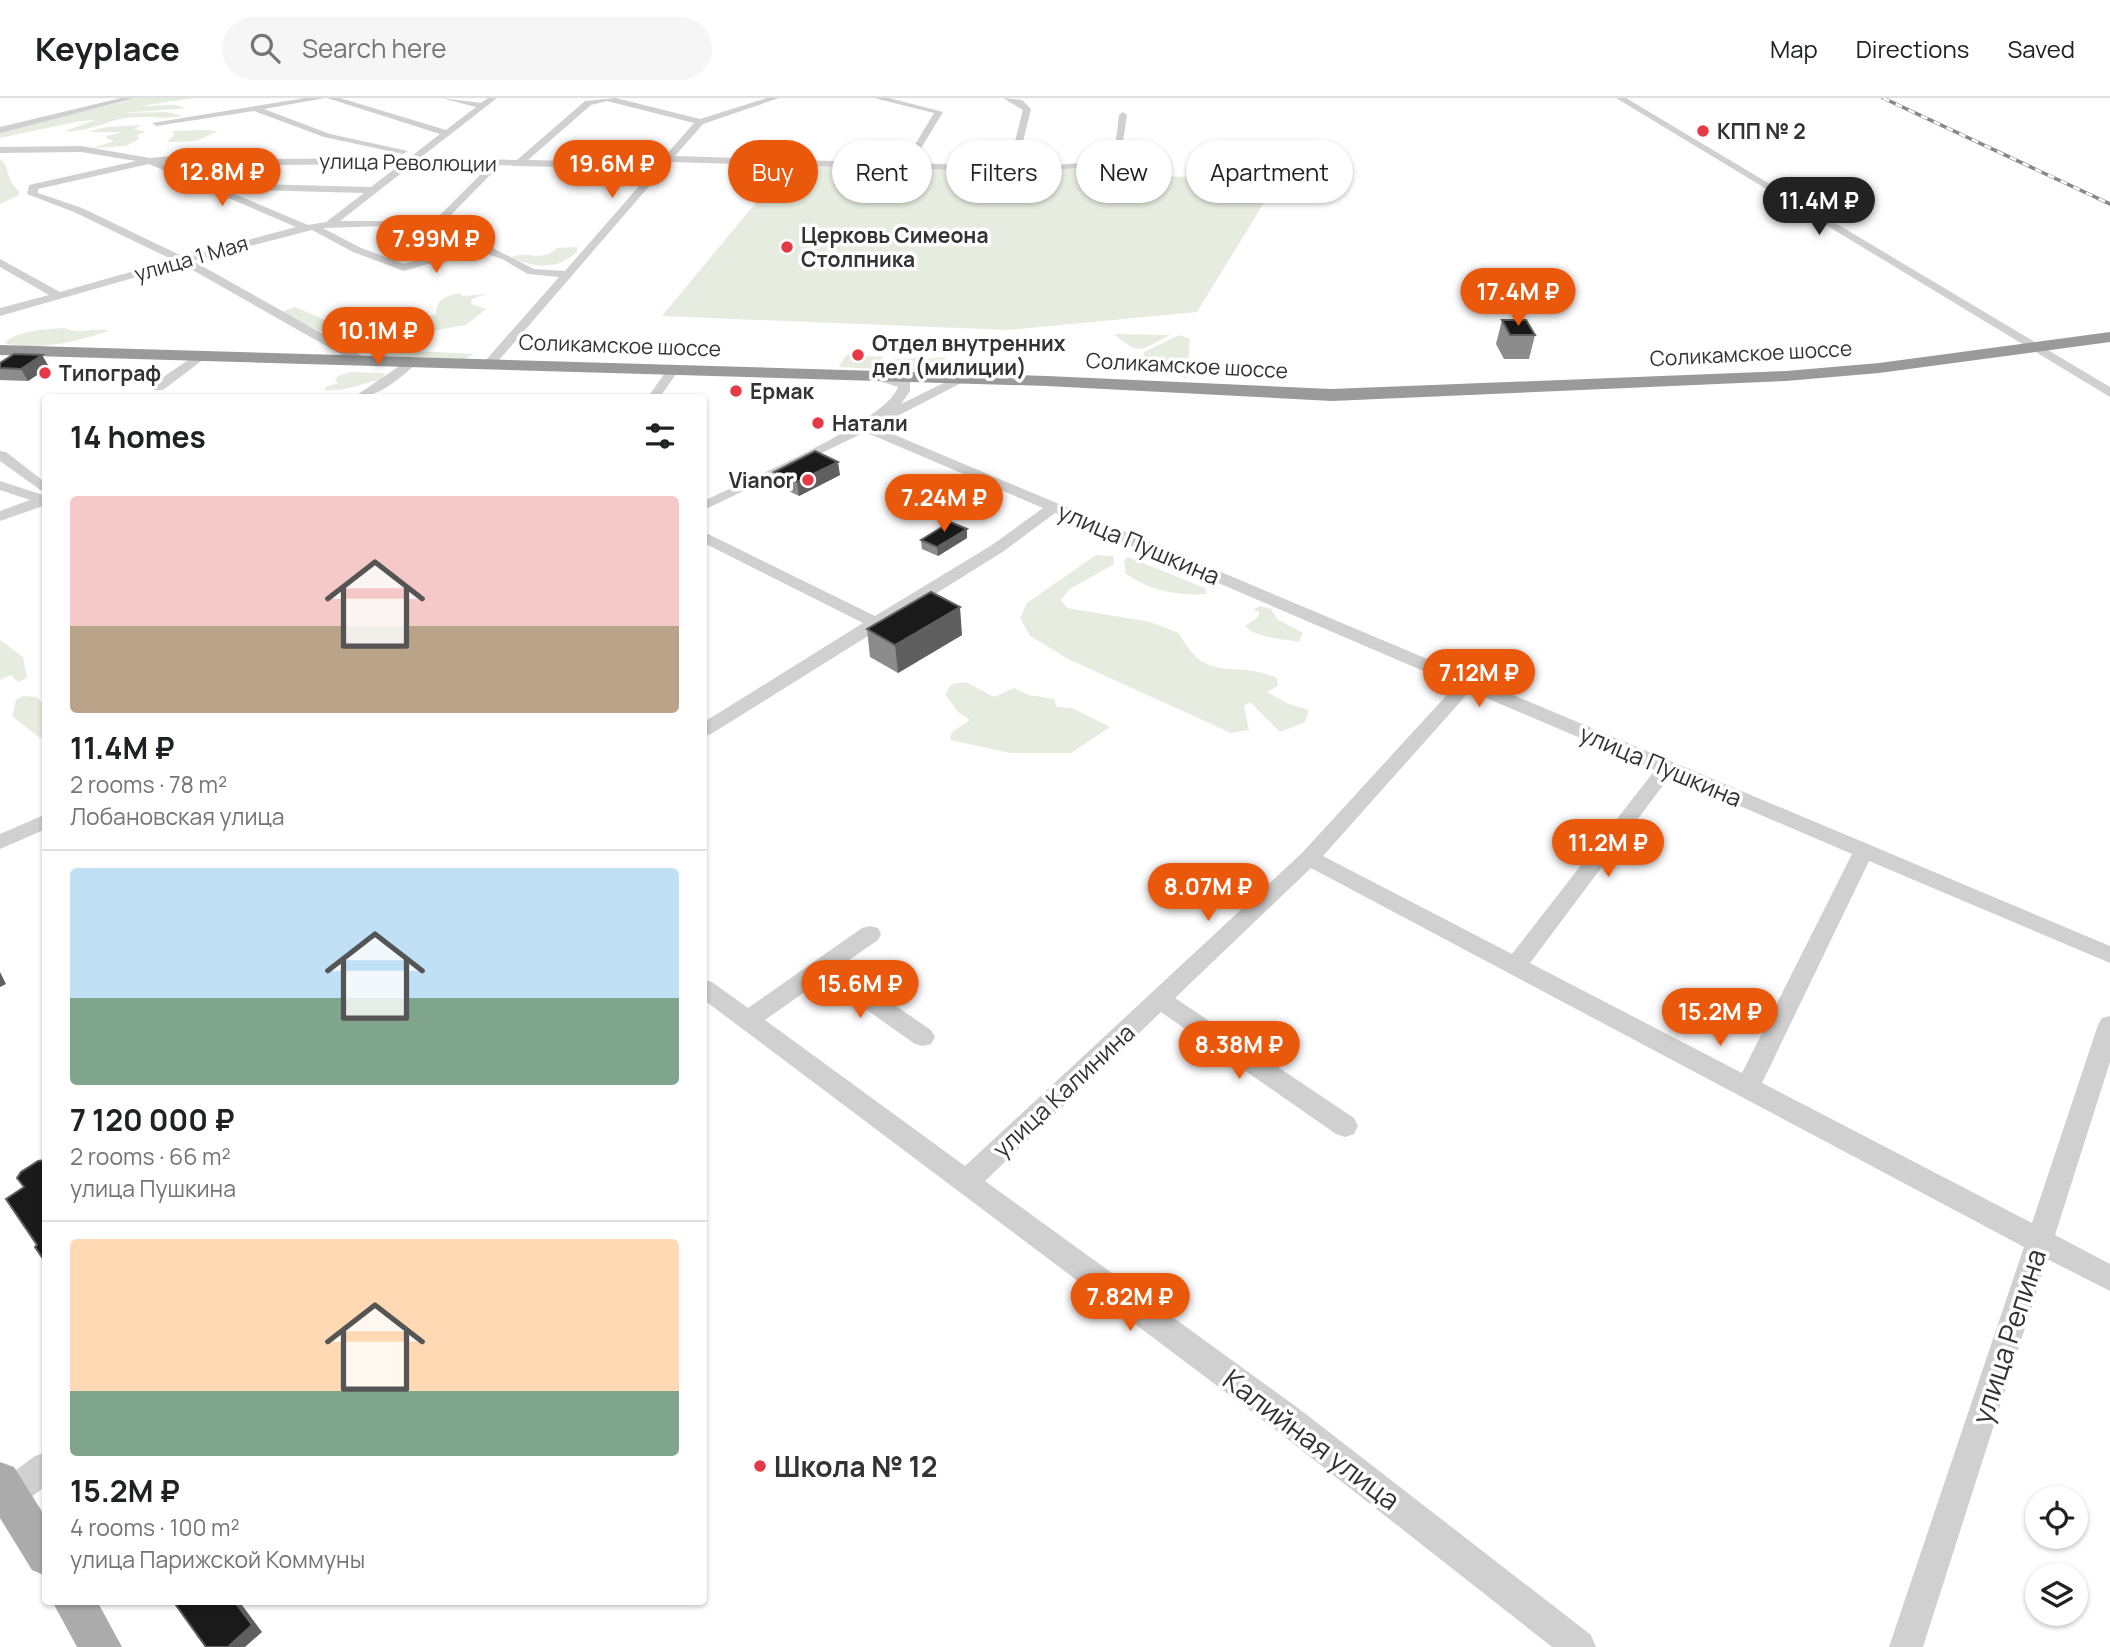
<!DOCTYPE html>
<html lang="en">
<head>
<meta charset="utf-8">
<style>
  :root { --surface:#fff; --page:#f6f6f6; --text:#202124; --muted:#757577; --line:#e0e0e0; --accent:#ea580c }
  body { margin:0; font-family:Manrope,sans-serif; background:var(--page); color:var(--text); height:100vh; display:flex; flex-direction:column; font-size:26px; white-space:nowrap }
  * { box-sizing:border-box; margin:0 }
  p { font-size:23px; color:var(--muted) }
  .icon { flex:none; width:38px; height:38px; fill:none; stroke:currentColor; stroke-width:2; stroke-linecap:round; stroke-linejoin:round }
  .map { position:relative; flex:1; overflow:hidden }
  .panel { position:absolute; left:42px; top:296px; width:665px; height:1211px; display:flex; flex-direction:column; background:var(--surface); border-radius:7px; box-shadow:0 2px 5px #0004 }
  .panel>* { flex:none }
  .hud { position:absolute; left:728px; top:42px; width:665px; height:63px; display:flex; gap:14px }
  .controls { position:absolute; left:2025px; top:1388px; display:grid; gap:14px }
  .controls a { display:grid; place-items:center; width:63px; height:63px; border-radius:50%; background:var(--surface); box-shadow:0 2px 5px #0004; font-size:35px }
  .price { position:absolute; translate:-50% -60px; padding:0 16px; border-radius:24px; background:var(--accent); color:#fff; font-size:23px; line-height:46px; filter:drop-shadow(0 2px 4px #0008) }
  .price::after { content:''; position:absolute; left:50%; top:42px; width:21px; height:16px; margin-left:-10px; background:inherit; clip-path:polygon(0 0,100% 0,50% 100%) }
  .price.active { background:#222; color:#fff }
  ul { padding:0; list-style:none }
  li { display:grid; align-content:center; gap:14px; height:371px; padding:0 28px }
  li+li { border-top:2px solid var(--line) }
  li span { display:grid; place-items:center; height:217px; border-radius:7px; color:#555 }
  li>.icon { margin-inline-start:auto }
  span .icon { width:126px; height:126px; fill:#fffc; stroke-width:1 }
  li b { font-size:30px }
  h2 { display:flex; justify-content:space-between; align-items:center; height:84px; padding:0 28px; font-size:30px }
  .tag { padding:0 24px; border-radius:32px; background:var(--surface); box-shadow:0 2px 5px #0004; font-size:24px; line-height:63px }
  .tag.active { background:var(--accent); color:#fff }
  header { display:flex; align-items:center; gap:42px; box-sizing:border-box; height:98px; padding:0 35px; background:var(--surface); border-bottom:2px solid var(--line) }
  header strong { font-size:33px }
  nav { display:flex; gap:38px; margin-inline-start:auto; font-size:24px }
  .search { width:490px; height:63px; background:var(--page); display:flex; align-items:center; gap:18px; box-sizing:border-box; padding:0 24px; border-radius:38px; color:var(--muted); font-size:26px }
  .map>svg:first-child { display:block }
</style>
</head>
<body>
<header>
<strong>Keyplace</strong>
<div class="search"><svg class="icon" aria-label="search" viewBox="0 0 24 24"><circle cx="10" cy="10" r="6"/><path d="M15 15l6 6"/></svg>Search here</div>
<nav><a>Map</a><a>Directions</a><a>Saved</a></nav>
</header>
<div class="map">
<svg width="2110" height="1549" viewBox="0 0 2110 1549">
  <rect width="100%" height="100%" fill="#fff"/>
  <g fill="#e6ecdf">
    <path d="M137,0H195L140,8L175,7L186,10L122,15L167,14L183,18C164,22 145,17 126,20C105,23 86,35 65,33L95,22L80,23L0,40V34Z"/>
    <polygon points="141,27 134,31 145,34 137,37 139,41 126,48 93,50 114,43 106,40 107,38 122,34 88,34 106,29"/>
    <polygon points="208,32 218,33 196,43 167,44 174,37 172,33"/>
    <path d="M0,61C10,69 6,83 19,93V97L0,106Z"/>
    <polygon points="788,66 1014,74 1079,70 1158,78 1283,82 1282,90 1273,90 1197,214 1008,232 662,218"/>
    <path d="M577,149V154C555,173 535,170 511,159C526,152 543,165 557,150Z"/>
    <path d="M459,195L464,198L487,196L472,201L471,206L486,211L466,227L423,234L419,239L415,253L474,256L465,261L375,258L330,235L344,233L366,243L376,242L392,230L436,216C437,200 445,199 459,195Z"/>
    <polygon points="295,209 334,226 333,229 320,233 282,214"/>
    <path d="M65,230C81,238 93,228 109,233C75,244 39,253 4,245C18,232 48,231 65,230Z"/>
    <path d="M1114,236L1170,237C1140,252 1141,259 1114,236Z"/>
    <polygon points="1179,237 1190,241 1187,281 1144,259 1144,254"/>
    <polygon points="846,257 883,259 877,271 839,269"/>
    <polygon points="945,259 942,274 900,273 904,269 891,270 895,261 918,260 919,262"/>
    <path d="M350,274L385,275L381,282C359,285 348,294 324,292L327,288L339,285L335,282L338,278Z"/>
    <path d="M1096,457L1113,458L1114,466L1070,491L1061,502L1067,510L1150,524L1179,535C1206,588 1235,561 1277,580L1278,588L1267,594L1289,606L1309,612L1305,624L1280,634L1250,604L1244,608L1249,632L1231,635L1068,561L1030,538L1020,520L1027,505Z"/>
    <path d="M1128,459L1205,490L1207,496C1177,498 1151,493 1126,476L1124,462Z"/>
    <path d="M1260,508L1271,511L1277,521L1303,535L1299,544C1283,541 1256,540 1245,528L1258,519L1259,514L1253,512Z"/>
    <polygon points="0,542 23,559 27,580 18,584 11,577 0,582"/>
    <polygon points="966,584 994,599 1014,590 1029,597 1054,601 1057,609 1072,610 1110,629 1071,655 1010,655 950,642 952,634 970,622 958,614 945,596 952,586"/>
    <polygon points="23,598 36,599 45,607 45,640 40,640 12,618 16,602"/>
  </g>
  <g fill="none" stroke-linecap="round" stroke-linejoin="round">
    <g fill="#d0d0d0" fill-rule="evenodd">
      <polygon points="121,0 135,0 0,35 0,29"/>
      <polygon points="305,0 325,0 264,11 330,36 408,53 403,56 324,39 254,13 156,28 152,25"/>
      <path d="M327,0H340L446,32L476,9L441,0L481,5L488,0H497L420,60L517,62L585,3L616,0L700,21L767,0H779L703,26L675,58L898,65L907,60L934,15L874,0H889L943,14L912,65L1003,68L1014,47L1023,12L1003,0L1022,2L1031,11L1022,47L1012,68C1028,68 1096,67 1106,59C1118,49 1117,31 1119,17L1123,14L1127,17L1122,50L1111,64L1091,69L1027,74L670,64L493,269H485V263L559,179L528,176L502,161L476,152L404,173L353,154L312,132L193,163L366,260V266H358L182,166L0,218V210L49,197L0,169V161L60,194L173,162L74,114L27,96L29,87L136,63L81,54L0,55V49L81,48L150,60L214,54L264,61L409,60L440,36ZM607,3L694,25L659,65L528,62L591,7ZM214,60L264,67L401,66L371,89L221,85L216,88L162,65ZM149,66L296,129L184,159L82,110L38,95V91ZM413,66L490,67L431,126L402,123H340ZM500,67L519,68L654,71L565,173L534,171L457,132L440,128ZM223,91L364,95L326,124L308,127ZM388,128L444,135L469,147L404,166L361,150L323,130Z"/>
      <polygon points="1616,0 1626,0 2110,289 2110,299"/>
      <polygon points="200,254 204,255 204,261 163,292 153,292 153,286"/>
      <path d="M411,260L417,264L415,267C397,282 379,300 354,299Z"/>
      <polygon points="673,268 679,272 660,299 648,299 669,269"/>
      <path d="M876,273L910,284V293L901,306L960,277H970L971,280L876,329L2110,848V865L1869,763L1762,985L2032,1125L2098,927L2102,920L2110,918V964L2055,1137L2110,1166V1193L2047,1161L1923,1549H1889L2024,1149L1311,770L1175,900L1354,1020L1358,1028L1354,1036L1345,1039L1336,1036L1161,914L985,1083L1298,1310L1591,1537L1596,1549H1552L1276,1332L704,902V881L712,884L748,910L862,830L870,828L878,830L881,836L878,842L839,869L931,932L935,939L931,946L923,948L915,946L823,881L765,922L965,1068L1302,755L1456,587L1055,415L1004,453L711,636L704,638V624L863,525L704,445V434L875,518L992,447L1043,410L865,334L704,412V403C741,384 887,324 898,289L871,280V274ZM1470,593L1655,672L1512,856L1323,758ZM1670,678L1852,756L1742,975L1530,865Z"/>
      <polygon points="0,353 6,354 46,385 46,396 0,363"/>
      <polygon points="0,383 46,398 46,407 0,423 0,413 30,402 0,392"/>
      <polygon points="46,716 46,731 0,751 0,736"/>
      <polygon points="46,1354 46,1388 19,1408 8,1413 0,1409 0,1384 35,1358"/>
    </g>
    <g fill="#ababab" fill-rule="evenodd">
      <polygon points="0,1364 14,1369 46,1420 46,1478 32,1472 0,1420"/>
      <polygon points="52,1503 97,1503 122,1549 77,1549"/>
    </g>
    <polygon fill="#9a9a9a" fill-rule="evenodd" points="2110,234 2110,244 1879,275 1786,283 1332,303 1047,288 0,257 0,247 1047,278 1332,291 1786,273 1879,265"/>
    <g stroke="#888" stroke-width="3.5">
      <polyline id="rail" points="1883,0 2110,106"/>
    </g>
    <use href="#rail" stroke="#fff" stroke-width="2.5" stroke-dasharray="7" stroke-linecap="butt"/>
  </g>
  <g fill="#8c8c8c">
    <polygon points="1502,222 1535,237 1529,261 1504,261 1496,246"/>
    <polygon points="42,257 49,269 28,283 0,282 0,265"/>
    <polygon points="774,374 840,377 799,398 776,387"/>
    <polygon points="967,431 967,440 938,458 922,451 921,442"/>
    <polygon points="867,531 962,537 898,575 870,559"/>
  </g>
  <g fill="#5f5f5f">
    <polygon points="42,257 49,269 28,283 21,271"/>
    <polygon points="838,364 840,377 799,398 797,384"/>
    <polygon points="967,431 967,440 938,458 937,449"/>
    <polygon points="960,509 962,537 898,575 895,547"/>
    <polygon points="0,874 6,886 0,889"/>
    <polygon points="234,1503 239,1503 262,1534 245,1549 228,1549"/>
  </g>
  <g fill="#1a1a1a" stroke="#5f5f5f" stroke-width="2">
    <polygon points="1502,222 1526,222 1535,237 1510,237"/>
    <polygon points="14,256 42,257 21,271 0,270 0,265"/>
    <polygon points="815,353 838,364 797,384 774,374"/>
    <polygon points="950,424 967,431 937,449 921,442"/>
    <polygon points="931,494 960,509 895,547 867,531"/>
    <polygon points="46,1062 46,1165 35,1149 37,1147 6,1101 24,1089 17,1080 21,1074 38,1063"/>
    <polygon points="173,1503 234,1503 252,1527 228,1549 206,1549"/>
  </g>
  <g fill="#e63946" stroke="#fff" stroke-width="2.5">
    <circle cx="1703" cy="33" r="7"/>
    <circle cx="787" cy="149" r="7"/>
    <circle cx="858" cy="257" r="7"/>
    <circle cx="45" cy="275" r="7"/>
    <circle cx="736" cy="293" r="7"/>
    <circle cx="818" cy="325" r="7"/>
    <circle cx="808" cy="382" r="7"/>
    <circle cx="760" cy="1368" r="7"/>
  </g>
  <g text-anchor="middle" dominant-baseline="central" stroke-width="7" stroke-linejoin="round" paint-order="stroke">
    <g font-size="21" font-weight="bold" fill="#333" stroke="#fff" text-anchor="start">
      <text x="1717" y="33">КПП № 2</text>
      <text x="801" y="137">Церковь Симеона<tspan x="801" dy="24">Столпника</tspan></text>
      <text x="872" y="245">Отдел внутренних<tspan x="872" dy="24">дел (милиции)</tspan></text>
      <text x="59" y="275">Типограф</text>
      <text x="750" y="293">Ермак</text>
      <text x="832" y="325">Натали</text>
      <text x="794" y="382" text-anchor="end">Vianor</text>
    </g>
    <g font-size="21" fill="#333" stroke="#fff">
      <text transform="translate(408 64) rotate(1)">улица Революции</text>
      <text transform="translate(191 160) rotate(-16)">улица 1 Мая</text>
      <text transform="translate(620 247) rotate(2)">Соликамское шоссе</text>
      <text transform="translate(1751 255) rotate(-3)">Соликамское шоссе</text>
      <text transform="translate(1187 267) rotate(3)">Соликамское шоссе</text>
    </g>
    <g font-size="24" fill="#333" stroke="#fff">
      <text transform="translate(1139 445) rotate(23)">улица Пушкина</text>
      <text transform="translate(1661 667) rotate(23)">улица Пушкина</text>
      <text transform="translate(1063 992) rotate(-43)">улица Калинина</text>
    </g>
    <g font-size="28" fill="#333" stroke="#fff">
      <text transform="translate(2008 1238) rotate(-72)">улица Репина</text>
      <text transform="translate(1312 1341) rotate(37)">Калийная улица</text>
    </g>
    <g font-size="28" font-weight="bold" fill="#333" stroke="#fff" text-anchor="start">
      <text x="774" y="1368">Школа № 12</text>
    </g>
  </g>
</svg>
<div class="controls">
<a><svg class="icon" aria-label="locate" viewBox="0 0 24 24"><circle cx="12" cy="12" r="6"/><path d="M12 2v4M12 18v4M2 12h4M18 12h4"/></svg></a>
<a><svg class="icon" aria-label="layers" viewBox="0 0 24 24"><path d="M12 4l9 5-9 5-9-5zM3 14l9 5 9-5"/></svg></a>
</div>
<b class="price" style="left:612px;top:102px">19.6M ₽</b>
<b class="price" style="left:222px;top:110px">12.8M ₽</b>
<b class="price active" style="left:1819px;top:139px">11.4M ₽</b>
<b class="price" style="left:436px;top:177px">7.99M ₽</b>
<b class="price" style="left:1518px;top:230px">17.4M ₽</b>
<b class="price" style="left:378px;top:269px">10.1M ₽</b>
<b class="price" style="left:944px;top:436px">7.24M ₽</b>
<b class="price" style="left:1479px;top:611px">7.12M ₽</b>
<b class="price" style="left:1608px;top:781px">11.2M ₽</b>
<b class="price" style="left:1208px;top:825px">8.07M ₽</b>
<b class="price" style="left:860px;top:922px">15.6M ₽</b>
<b class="price" style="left:1720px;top:950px">15.2M ₽</b>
<b class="price" style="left:1239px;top:983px">8.38M ₽</b>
<b class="price" style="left:1130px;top:1235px">7.82M ₽</b>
<div class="hud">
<a class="tag active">Buy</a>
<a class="tag">Rent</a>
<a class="tag">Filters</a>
<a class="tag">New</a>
<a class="tag">Apartment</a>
</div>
<section class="panel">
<h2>14 homes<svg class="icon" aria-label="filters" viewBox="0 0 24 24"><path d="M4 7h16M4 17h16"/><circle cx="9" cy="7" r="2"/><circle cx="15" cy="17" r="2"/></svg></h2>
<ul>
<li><span style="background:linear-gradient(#f6c9c9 60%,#b9a48a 0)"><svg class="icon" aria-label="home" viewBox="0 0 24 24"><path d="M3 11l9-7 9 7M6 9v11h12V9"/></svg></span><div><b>11.4M ₽</b><p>2 rooms · 78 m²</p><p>Лобановская улица</p></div></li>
<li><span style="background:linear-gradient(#bfe0f5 60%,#7fa58c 0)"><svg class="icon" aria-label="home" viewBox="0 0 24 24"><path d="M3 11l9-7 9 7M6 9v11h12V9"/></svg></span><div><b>7 120 000 ₽</b><p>2 rooms · 66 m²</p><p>улица Пушкина</p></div></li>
<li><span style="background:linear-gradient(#ffd9b3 70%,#7fa58c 0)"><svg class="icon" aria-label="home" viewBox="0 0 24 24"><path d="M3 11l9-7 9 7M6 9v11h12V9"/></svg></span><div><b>15.2M ₽</b><p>4 rooms · 100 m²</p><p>улица Парижской Коммуны</p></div></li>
</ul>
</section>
</div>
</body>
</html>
